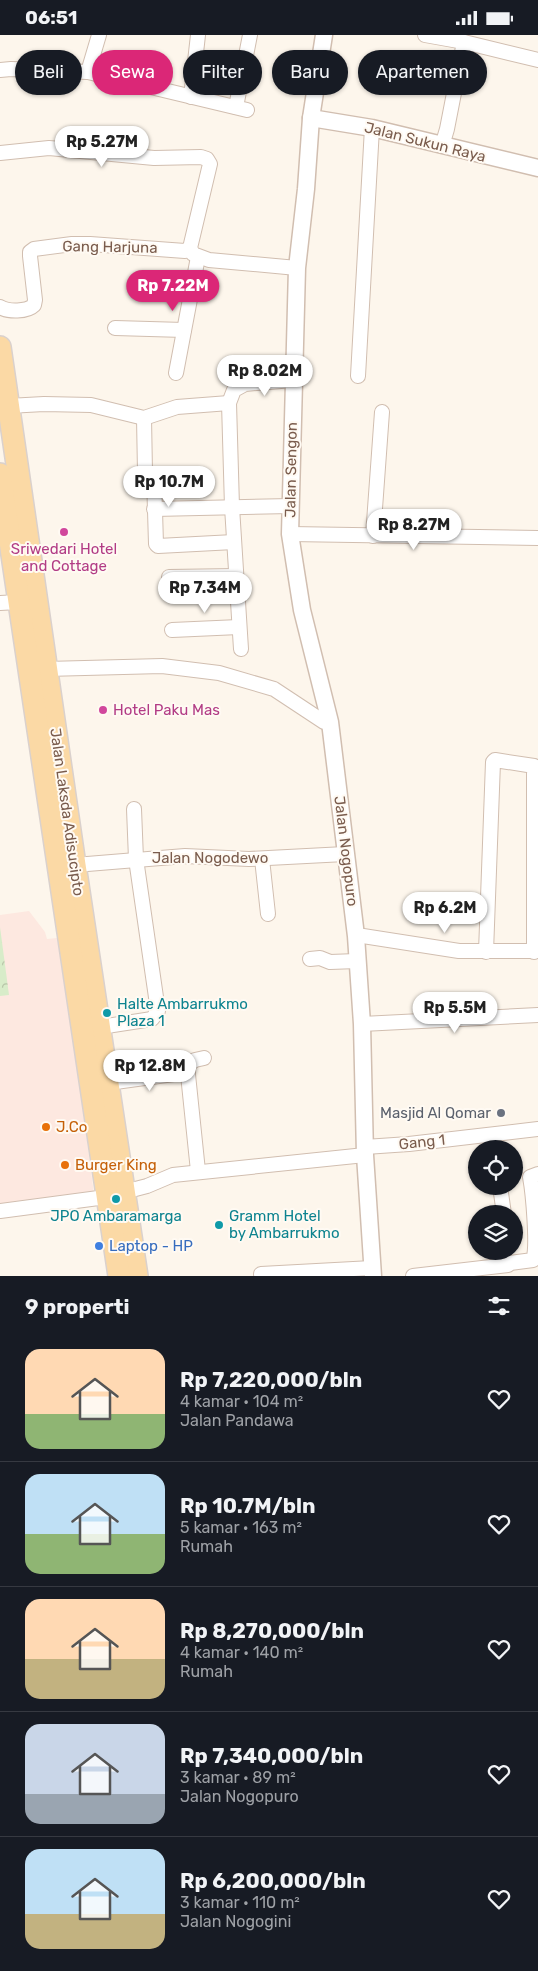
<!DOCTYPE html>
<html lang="id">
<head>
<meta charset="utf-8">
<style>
  :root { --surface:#171b24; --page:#20242c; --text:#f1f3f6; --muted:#9ea1a6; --line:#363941; --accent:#db2777 }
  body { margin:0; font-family:Rubik,sans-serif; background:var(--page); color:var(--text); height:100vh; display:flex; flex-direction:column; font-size:19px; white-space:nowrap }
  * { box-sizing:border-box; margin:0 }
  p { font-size:16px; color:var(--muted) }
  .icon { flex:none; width:28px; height:28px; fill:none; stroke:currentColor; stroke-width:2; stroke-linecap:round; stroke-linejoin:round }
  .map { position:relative; height:1241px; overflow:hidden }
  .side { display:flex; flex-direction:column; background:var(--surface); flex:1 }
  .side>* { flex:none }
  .hud { position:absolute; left:15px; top:15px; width:509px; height:45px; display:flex; gap:10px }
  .tools { position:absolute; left:468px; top:1105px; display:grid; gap:10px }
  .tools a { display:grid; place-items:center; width:55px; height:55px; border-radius:50%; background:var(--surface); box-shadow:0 1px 4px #0004; font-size:25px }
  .price { position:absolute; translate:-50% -42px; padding:0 11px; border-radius:18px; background:#fff; color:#222; font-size:16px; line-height:32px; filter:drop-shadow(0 1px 2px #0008) }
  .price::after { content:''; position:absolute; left:50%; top:30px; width:15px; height:11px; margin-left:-8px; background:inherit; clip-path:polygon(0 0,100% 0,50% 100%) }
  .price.current { background:var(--accent); color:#fff }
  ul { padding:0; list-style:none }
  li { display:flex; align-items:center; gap:15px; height:125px; padding:0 25px }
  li+li { border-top:1px solid var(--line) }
  li span { display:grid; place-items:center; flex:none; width:140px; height:100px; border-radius:15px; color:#555 }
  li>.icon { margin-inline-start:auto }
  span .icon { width:60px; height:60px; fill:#fffc; stroke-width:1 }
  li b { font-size:21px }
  h2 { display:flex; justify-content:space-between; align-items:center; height:60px; padding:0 25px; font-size:21px }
  .chip { padding:0 18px; border-radius:22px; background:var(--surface); box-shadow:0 1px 4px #0004; font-size:18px; line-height:45px }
  .chip.current { background:var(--accent); color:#fff }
  .status { display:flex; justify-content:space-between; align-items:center; height:35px; padding:0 25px; background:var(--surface); direction:ltr }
  .status svg { height:14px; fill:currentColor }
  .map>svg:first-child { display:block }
</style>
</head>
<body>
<div class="status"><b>06:51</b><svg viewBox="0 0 49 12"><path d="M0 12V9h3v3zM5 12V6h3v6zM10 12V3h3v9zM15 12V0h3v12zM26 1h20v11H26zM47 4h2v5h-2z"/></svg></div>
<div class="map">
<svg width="538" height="1241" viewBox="0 0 538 1241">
  <defs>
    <pattern id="park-crowns" width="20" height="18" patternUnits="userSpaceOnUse" patternTransform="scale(1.25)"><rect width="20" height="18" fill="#d8ecc9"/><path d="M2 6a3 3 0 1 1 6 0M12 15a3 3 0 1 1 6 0" fill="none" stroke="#b4c2a5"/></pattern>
  </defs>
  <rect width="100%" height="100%" fill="#fdf6ec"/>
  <polygon fill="#fde8e0" points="29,876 45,897 47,904 57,903 75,1015 94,1159 0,1172 0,880"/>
  <polygon fill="url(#park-crowns)" points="0,892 9,960 0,961"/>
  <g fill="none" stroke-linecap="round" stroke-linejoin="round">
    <g stroke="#d1beb0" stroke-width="16">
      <g id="minor">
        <polyline points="425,0 464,7 538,25"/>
        <polyline points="0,35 11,34 88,37 247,75"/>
        <polyline points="88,37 99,0"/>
        <polyline points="191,62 198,0"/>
        <polyline points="236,72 250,0"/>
        <polyline points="442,111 447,94 464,7"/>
        <polyline points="0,118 49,113 154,123 201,122 207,124 210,129 190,213 193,219 209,225 297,233"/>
        <path d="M0,272C8,277 27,277 34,270L35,265L30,221V217L34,214L72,209H90L185,216L190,213"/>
        <polyline points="115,293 184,295"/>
        <polyline points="176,338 198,222"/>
        <polyline points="358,341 372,93"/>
        <polyline points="8,371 44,369 91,370 144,383 177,372 229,368"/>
        <polyline points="144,383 145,437 154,442 156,509 158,511 234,507"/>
        <polyline points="154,474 291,471"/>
        <polyline points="290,499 538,503"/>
        <polyline points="373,501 382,377"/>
        <polyline points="169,542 236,541"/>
        <polyline points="0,568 18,567"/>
        <polyline points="172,595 239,592"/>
        <polyline points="241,614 232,472 229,368 234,355 245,349 293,345"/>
        <polyline points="46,634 162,631 219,638 274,654 324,687 330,687"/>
        <polyline points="262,824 268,879"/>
        <polyline points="75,830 185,821 249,824 345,819"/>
        <polyline points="356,901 363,901 459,916 538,916"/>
        <polyline points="486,917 493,727 495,725 534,731 534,917"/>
        <polyline points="310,924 320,923 330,927 357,926"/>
        <polyline points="362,989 538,980"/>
        <polyline points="100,992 152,984 158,976 136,824 134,774"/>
        <polyline points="108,1048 188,1037"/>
        <polyline points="365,1112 409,1109 538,1094"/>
        <polyline points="198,1136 187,1030 195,1025 204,1023"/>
        <polyline points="500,1151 504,1179"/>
        <polyline points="124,1157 147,1151 173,1140 365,1120"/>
        <polyline points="0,1176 106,1162"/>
        <polyline points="261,1239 372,1233"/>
        <path d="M413,1241L508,1230L510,1228L533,1225C538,1213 533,1158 530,1142L538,1139"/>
      </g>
    </g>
    <g stroke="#d1beb0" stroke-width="19">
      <g id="tertiary">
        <polyline points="324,0 311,83 306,154 297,233 290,499 302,575 330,687 356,901 362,989 365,1120 373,1241"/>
        <polyline points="311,83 372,93 538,133"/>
      </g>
    </g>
    <g stroke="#dad1cd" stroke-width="24">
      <g id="primary">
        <polyline points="0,312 75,830 137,1241"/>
        <polyline points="0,439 119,1241"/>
      </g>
    </g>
    <use href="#minor" stroke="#fff" stroke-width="14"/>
    <use href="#tertiary" stroke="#fff" stroke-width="16"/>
    <use href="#primary" stroke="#fbd9a5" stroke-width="21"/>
  </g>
  <g fill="#d1479c" stroke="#fffaf3" stroke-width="2">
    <circle cx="64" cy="497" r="5"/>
    <circle cx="103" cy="675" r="5"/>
  </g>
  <g fill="#0f9aa8" stroke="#fffaf3" stroke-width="2">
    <circle cx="107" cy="978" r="5"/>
    <circle cx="116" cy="1164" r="5"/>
    <circle cx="219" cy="1190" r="5"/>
  </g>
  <circle fill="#6b7280" stroke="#fffaf3" stroke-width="2" cx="501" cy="1078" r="5"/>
  <g fill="#e8710a" stroke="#fffaf3" stroke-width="2">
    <circle cx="46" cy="1092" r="5"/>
    <circle cx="65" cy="1130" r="5"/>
  </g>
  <circle fill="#3f7fe0" stroke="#fffaf3" stroke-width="2" cx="99" cy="1211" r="5"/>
  <g text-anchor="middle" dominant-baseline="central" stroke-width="4" stroke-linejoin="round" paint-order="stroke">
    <g font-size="15" fill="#7a5c4d" stroke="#fffaf3">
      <text transform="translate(425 107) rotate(14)">Jalan Sukun Raya</text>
      <text transform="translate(110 212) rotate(1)">Gang Harjuna</text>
      <text transform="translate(291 435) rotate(-89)">Jalan Sengon</text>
      <text transform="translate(67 777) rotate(82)">Jalan Laksda Adisucipto</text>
      <text transform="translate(346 816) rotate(83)">Jalan Nogopuro</text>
      <text x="210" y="823">Jalan Nogodewo</text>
      <text transform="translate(422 1107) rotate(-6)">Gang 1</text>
    </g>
    <g font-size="15" fill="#b23c85" stroke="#fffaf3">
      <text x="64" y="514">Sriwedari Hotel<tspan x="64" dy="17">and Cottage</tspan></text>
      <text x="113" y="675" text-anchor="start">Hotel Paku Mas</text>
    </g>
    <g font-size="15" fill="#0d838f" stroke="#fffaf3" text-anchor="start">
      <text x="117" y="969">Halte Ambarrukmo<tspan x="117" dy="17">Plaza 1</tspan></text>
      <text x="116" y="1181" text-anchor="middle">JPO Ambaramarga</text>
      <text x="229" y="1181">Gramm Hotel<tspan x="229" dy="17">by Ambarrukmo</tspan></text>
    </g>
    <g font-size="15" fill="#5b616d" stroke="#fffaf3" text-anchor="end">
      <text x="491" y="1078">Masjid Al Qomar</text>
    </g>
    <g font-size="15" fill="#c56008" stroke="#fffaf3" text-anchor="start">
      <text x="56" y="1092">J.Co</text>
      <text x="75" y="1130">Burger King</text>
    </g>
    <g font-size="15" fill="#366cbe" stroke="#fffaf3" text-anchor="start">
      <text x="109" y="1211">Laptop - HP</text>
    </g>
  </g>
</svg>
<div class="tools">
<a><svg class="icon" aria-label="locate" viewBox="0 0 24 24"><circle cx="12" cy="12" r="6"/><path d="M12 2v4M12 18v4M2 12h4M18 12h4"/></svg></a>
<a><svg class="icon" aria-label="layers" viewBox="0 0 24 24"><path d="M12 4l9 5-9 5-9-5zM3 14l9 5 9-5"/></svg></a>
</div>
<b class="price" style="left:102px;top:133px">Rp 5.27M</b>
<b class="price current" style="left:173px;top:277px">Rp 7.22M</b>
<b class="price" style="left:265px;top:362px">Rp 8.02M</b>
<b class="price" style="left:169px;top:473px">Rp 10.7M</b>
<b class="price" style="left:414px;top:516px">Rp 8.27M</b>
<b class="price" style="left:205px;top:579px">Rp 7.34M</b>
<b class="price" style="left:445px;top:899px">Rp 6.2M</b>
<b class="price" style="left:455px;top:999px">Rp 5.5M</b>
<b class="price" style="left:150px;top:1057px">Rp 12.8M</b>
<div class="hud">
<a class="chip">Beli</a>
<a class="chip current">Sewa</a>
<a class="chip">Filter</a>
<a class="chip">Baru</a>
<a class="chip">Apartemen</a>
</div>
</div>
<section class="side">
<h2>9 properti<svg class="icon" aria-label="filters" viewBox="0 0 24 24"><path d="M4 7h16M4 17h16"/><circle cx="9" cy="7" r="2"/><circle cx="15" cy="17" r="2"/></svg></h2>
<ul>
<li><span style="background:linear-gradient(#ffd9b3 65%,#8fb573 0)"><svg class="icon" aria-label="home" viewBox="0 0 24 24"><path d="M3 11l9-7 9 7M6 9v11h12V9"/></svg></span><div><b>Rp 7,220,000/bln</b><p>4 kamar · 104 m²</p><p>Jalan Pandawa</p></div><svg class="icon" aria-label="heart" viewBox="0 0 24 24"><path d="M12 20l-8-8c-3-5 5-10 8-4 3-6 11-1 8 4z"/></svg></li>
<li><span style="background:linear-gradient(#bfe0f5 60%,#8fb573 0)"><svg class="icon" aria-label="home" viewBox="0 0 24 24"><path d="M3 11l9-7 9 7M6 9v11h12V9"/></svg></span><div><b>Rp 10.7M/bln</b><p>5 kamar · 163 m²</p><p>Rumah</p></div><svg class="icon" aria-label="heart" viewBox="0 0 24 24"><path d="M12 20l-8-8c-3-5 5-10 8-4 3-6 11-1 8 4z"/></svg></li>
<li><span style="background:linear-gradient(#ffd9b3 60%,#c2b280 0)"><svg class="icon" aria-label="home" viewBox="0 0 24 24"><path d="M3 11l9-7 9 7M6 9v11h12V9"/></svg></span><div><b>Rp 8,270,000/bln</b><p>4 kamar · 140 m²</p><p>Rumah</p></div><svg class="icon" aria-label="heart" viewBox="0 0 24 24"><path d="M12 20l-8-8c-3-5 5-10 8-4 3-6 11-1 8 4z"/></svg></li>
<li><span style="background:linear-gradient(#c9d6e8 70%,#9aa5b1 0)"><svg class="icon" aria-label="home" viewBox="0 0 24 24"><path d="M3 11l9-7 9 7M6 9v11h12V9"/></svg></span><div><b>Rp 7,340,000/bln</b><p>3 kamar · 89 m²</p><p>Jalan Nogopuro</p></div><svg class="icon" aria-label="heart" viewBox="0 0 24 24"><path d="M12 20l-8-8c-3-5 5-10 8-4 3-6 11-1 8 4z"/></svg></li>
<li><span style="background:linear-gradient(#bfe0f5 65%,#c2b280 0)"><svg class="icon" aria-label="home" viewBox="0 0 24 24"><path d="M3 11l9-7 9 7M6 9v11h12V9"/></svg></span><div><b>Rp 6,200,000/bln</b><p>3 kamar · 110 m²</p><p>Jalan Nogogini</p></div><svg class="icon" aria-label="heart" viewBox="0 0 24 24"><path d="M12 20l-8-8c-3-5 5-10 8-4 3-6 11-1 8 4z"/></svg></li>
</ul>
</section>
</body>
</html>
